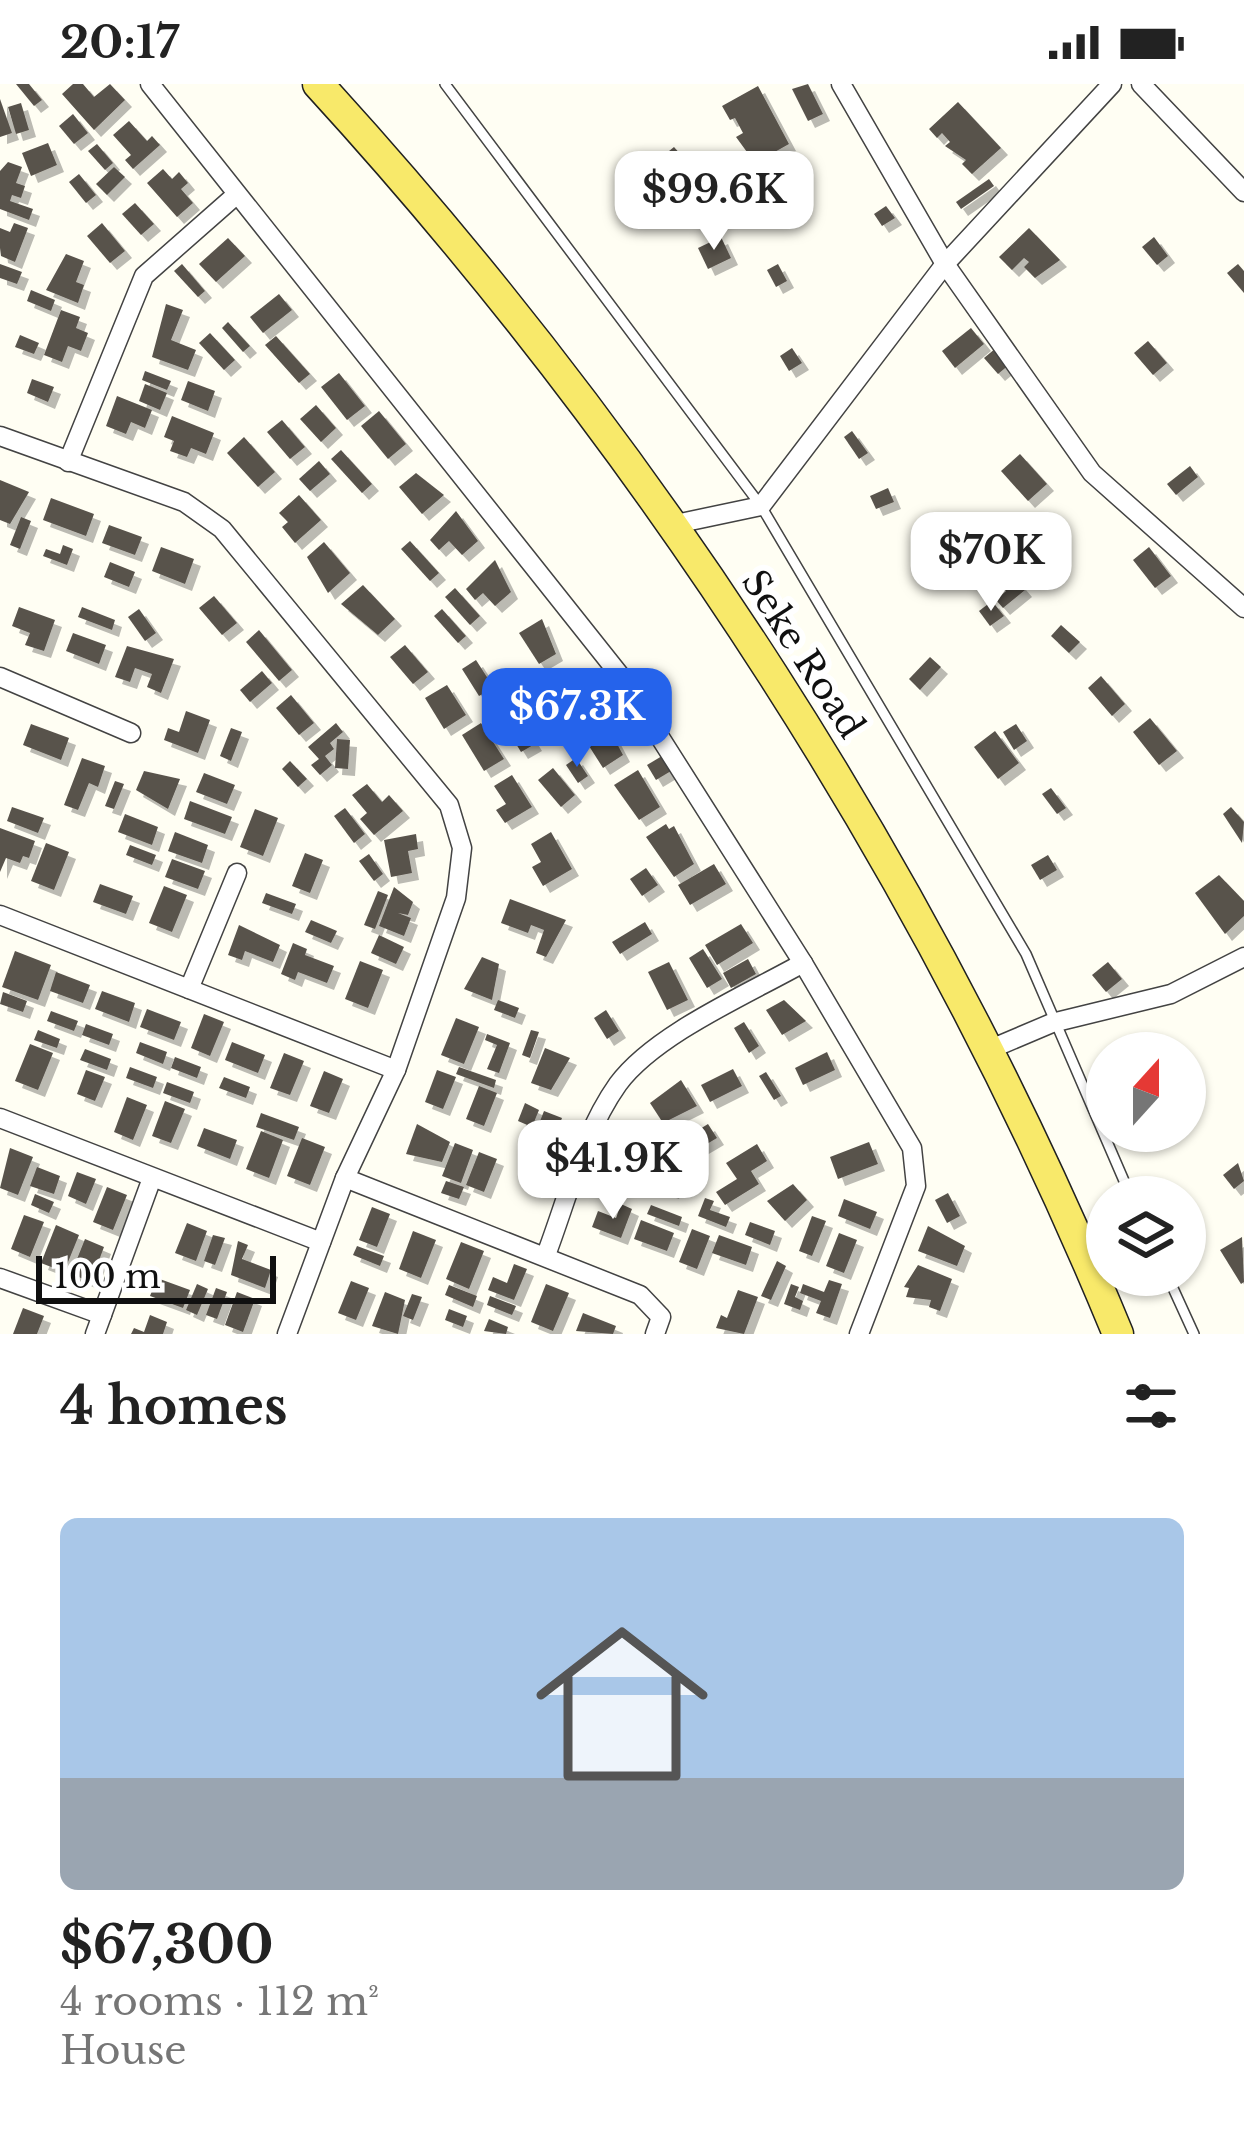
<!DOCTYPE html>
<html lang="en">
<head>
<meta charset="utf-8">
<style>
  :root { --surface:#fff; --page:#f6f6f6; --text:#222; --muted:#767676; --accent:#2563eb }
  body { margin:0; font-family:"Libre Baskerville",serif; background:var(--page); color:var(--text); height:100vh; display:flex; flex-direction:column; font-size:45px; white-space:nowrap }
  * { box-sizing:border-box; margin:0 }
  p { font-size:39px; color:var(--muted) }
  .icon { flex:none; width:66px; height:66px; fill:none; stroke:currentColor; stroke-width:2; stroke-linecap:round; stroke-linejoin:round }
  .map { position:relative; height:1250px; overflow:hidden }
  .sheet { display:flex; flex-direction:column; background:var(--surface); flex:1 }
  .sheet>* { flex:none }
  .needle { width:78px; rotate:21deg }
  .buttons { position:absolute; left:1086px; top:948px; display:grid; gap:24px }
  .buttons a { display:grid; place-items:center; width:120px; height:120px; border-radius:50%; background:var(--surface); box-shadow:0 3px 9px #0004; font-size:60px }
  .scale { position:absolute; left:36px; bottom:30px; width:240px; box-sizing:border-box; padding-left:12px; border:6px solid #101010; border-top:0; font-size:33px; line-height:42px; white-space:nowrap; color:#101010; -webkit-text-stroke:9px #fff; paint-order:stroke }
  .price { position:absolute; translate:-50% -102px; padding:0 27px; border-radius:24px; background:#fff; color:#222; font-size:39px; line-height:78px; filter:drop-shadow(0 3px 6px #0008) }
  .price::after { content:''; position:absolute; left:50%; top:72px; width:36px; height:27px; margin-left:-18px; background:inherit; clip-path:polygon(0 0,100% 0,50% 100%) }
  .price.selected { background:var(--accent); color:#fff }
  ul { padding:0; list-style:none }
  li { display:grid; align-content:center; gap:24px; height:636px; padding:0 60px }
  li span { display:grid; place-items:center; height:372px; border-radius:18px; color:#555 }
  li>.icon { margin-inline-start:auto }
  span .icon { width:216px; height:216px; fill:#fffc; stroke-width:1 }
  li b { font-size:51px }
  h2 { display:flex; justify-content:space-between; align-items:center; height:144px; padding:0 60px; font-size:51px }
  .status { display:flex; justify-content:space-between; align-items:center; height:84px; padding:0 60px; background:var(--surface); direction:ltr }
  .status svg { height:33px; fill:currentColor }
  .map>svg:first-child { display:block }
</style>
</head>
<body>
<div class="status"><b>20:17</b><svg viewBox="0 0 49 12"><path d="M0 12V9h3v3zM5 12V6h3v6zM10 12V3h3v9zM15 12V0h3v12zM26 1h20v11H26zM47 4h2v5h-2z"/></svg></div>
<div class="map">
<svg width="1244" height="1250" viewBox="0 0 1244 1250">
  <defs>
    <filter id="shadow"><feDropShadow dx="7" dy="7" stdDeviation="0" flood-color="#0004"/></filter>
  </defs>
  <rect width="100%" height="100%" fill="#fffef3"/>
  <g fill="#59534c" filter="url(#shadow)">
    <polygon points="16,0 29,0 42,16 34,22"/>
    <polygon points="73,0 83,0 94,13 110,0 125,16 94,46 62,10"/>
    <polygon points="808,0 823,30 808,37 792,5"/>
    <polygon points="758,2 789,60 755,79 736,53 743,49 735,34 730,36 722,22"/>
    <polygon points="0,15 12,49 0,53"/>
    <polygon points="958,18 1001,64 972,90 962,80 966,76 945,62 950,58 942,49 937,54 929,45"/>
    <polygon points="21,19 29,46 16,50 8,23"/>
    <polygon points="73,30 88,49 74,60 59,42"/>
    <polygon points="129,37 147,57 152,52 160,61 133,85 125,76 131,71 113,51"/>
    <polygon points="48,59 57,81 31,92 22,69"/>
    <polygon points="97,60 113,79 105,86 88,67"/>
    <polygon points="674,63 682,72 660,90 653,80"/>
    <polygon points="8,78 22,83 16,99 25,102 21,114 12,111 10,117 33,125 29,136 0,125 0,87"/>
    <polygon points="114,83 125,93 107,111 96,100"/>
    <polygon points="163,85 172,95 179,88 188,99 181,105 193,119 177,133 147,99"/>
    <polygon points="79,90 96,111 86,119 69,98"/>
    <polygon points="989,95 994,102 961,125 956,118"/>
    <polygon points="135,119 154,140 141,151 122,130"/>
    <polygon points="886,122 895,134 882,142 874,130"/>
    <polygon points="14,139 28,144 15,178 1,172 0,164 0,144 10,148"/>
    <polygon points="102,139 125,167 110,179 87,152"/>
    <polygon points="1029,144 1060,176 1035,194 1024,183 1029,178 1024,174 1012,186 999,173"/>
    <polygon points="721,153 731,174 708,185 698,164"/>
    <polygon points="1154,153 1168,172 1157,181 1142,163"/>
    <polygon points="228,154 245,172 216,198 199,180"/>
    <polygon points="66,170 84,177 76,198 84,201 78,219 46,206"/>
    <polygon points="0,180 22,188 17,200 0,194"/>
    <polygon points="182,180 205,207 198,213 174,187"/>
    <polygon points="778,180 787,197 776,203 767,186"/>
    <polygon points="1238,180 1244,187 1244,209 1227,189"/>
    <polygon points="31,206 55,216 51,227 27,217"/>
    <polygon points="279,210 292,226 263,249 250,233"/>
    <polygon points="166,220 183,226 171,256 196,266 188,286 152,273"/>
    <polygon points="61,226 80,233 76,244 88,249 81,267 68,262 62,278 44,271"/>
    <polygon points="228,238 250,262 243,268 222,244"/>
    <polygon points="971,244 984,260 955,284 942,267"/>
    <polygon points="210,249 235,276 224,286 199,259"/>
    <polygon points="20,251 39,259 34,270 15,263"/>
    <polygon points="276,252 310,290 299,299 265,261"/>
    <polygon points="1148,257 1167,279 1153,291 1134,269"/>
    <polygon points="792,264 802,279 789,287 780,272"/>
    <polygon points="996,264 1010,280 998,290 984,274"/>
    <polygon points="145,287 171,297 167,306 142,296"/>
    <polygon points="339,289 365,322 347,336 321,303"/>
    <polygon points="32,295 54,303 48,318 27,309"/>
    <polygon points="188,297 215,307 208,327 181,316"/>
    <polygon points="145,300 167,309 160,326 139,317"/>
    <polygon points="117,312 152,326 145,344 131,338 126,350 106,342"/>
    <polygon points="316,321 336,344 321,358 300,335"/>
    <polygon points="379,327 406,360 388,375 361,342"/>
    <polygon points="172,332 214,349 206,370 191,364 187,373 170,367 174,357 164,353"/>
    <polygon points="282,336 305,363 290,375 267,348"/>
    <polygon points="852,347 868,369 859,375 844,353"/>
    <polygon points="244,353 275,388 258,403 227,369"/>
    <polygon points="341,366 372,400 362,409 331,375"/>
    <polygon points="1020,370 1047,400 1028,417 1001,387"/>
    <polygon points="319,377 330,390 310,407 299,395"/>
    <polygon points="1190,382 1198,393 1176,411 1167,400"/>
    <polygon points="416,389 444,411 422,430 399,403"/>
    <polygon points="0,396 29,408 10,440 0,436"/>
    <polygon points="888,404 894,418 876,425 870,412"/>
    <polygon points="299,411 321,436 295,459 282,443 288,438 279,429"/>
    <polygon points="51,414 94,430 86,452 43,436"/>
    <polygon points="456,427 478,457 462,471 449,457 439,466 430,456"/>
    <polygon points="21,433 31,437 20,465 10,461"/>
    <polygon points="109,441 142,453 135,471 102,459"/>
    <polygon points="976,450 999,475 978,494 971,487 981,478 973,469 962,478 955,470"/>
    <polygon points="410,457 439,489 430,497 401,465"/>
    <polygon points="324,458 350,489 328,509 307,473"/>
    <polygon points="63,461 73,465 67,481 43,472 46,465 60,470"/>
    <polygon points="161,463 194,475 185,500 152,487"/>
    <polygon points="1149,463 1171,492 1155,504 1133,476"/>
    <polygon points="495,476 511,508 495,522 483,509 475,516 466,505"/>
    <polygon points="110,478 135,488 129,503 104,493"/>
    <polygon points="1003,480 1025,506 1003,524 996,516 1006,507 998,498 989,506 982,498"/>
    <polygon points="363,501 395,535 378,551 341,520"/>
    <polygon points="455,504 480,532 470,541 445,513"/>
    <polygon points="214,512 237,539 222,551 199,524"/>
    <polygon points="992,517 1004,532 990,542 979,527"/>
    <polygon points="19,523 55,536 44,567 25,561 30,549 12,542"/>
    <polygon points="82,523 115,536 112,546 78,533"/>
    <polygon points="139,525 156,549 145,557 128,533"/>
    <polygon points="442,525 466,552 458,559 434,532"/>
    <polygon points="542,535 556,570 539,580 519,549"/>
    <polygon points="1061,541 1080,558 1069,569 1051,552"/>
    <polygon points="259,546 292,586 279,597 246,558"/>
    <polygon points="73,549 106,561 99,580 66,567"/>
    <polygon points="405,561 428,588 413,600 390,573"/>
    <polygon points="127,562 174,575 161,609 147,603 152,590 135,584 130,598 115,593"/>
    <polygon points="930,573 941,583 920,606 909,595"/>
    <polygon points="476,576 494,604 479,612 462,585"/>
    <polygon points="567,586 573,595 579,590 591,605 583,611 590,620 572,633 547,601"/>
    <polygon points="262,587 272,599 250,618 240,606"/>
    <polygon points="1101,592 1125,620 1112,632 1088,604"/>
    <polygon points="537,595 543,605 523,618 516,608"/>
    <polygon points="447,601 466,631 444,645 425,614"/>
    <polygon points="291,611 314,639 299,651 276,624"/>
    <polygon points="540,622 555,644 543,651 529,629"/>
    <polygon points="513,624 535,660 521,668 499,632"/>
    <polygon points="186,627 210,636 198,669 164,656 168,644 179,648"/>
    <polygon points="1150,634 1177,667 1159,681 1133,648"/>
    <polygon points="605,637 623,671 603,684 582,651"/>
    <polygon points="336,639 343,648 330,659 334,665 325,672 332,681 320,691 311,681 319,675 308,663"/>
    <polygon points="481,639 504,675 484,687 462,651"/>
    <polygon points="31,640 69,654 61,676 23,661"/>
    <polygon points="1016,640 1027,657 1014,666 1003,648"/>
    <polygon points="231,644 242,648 231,677 220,672"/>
    <polygon points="995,647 1019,679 998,695 974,663"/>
    <polygon points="337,655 350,656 348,685 335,684"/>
    <polygon points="662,672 671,687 656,696 647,681"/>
    <polygon points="82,674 105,682 98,703 89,699 78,726 64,721"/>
    <polygon points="576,674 588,692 578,699 566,681"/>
    <polygon points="290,677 307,695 298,703 282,685"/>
    <polygon points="553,684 575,711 561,723 538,696"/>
    <polygon points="638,686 660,723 639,736 614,701"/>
    <polygon points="144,687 180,695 168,725 136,706"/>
    <polygon points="204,689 235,701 227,720 196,708"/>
    <polygon points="512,691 532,723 505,739 496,726 506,720 494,702"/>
    <polygon points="115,697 124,700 114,725 105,722"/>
    <polygon points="367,700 382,718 389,711 403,727 374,751 360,735 367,729 352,711"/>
    <polygon points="1051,704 1066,724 1057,730 1042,710"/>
    <polygon points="190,717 232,733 225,750 184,735"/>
    <polygon points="12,723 44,734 38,749 7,737"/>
    <polygon points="1231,723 1244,738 1242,759 1223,730"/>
    <polygon points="345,724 365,750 354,759 334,732"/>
    <polygon points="255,725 278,734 263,772 240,763"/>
    <polygon points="125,730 158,743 152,761 118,748"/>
    <polygon points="666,740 669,745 674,742 694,780 674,793 646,753"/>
    <polygon points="0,744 35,757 29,774 23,772 20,779 6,774 0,788"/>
    <polygon points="175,748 208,761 202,779 168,767"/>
    <polygon points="551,748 572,785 543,802 532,783 541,778 531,760"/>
    <polygon points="416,750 418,765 408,767 412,789 391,793 384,756"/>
    <polygon points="46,759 69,768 54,806 31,797"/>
    <polygon points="130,761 156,771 152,781 126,771"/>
    <polygon points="305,769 323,776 310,809 292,802"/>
    <polygon points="369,770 383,790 374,797 359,777"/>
    <polygon points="1048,771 1057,786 1040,796 1031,781"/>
    <polygon points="172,775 205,787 198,805 165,793"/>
    <polygon points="714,780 726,800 690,821 678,801"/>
    <polygon points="646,784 658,801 642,812 630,795"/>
    <polygon points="1219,791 1244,817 1244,832 1225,850 1195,809"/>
    <polygon points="100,800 133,812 126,830 93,818"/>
    <polygon points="164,802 187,811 172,848 149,839"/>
    <polygon points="394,803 413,818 408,831 398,829 411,834 404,852 379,842"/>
    <polygon points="378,807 388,811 375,845 364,841"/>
    <polygon points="266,809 296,820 292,830 262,819"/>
    <polygon points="510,815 566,836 546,873 536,869 544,846 531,841 528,849 501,839"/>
    <polygon points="311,836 337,847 331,859 305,848"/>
    <polygon points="645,838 652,850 620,870 612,858"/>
    <polygon points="741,840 753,859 717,881 705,861"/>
    <polygon points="239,841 280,861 273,878 245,867 242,876 228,871"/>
    <polygon points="379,851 404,863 396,880 371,869"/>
    <polygon points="293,859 307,865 305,871 334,882 327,899 298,888 295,896 281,890"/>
    <polygon points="703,865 722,895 707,904 689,874"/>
    <polygon points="15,867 51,881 38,916 2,903"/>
    <polygon points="482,873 499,880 492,916 464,905"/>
    <polygon points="748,875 756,890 731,904 723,889"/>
    <polygon points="360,877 383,886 368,924 345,915"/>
    <polygon points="669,878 688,916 667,926 648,888"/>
    <polygon points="1108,878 1122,895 1106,908 1092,891"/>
    <polygon points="56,888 90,901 83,919 50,907"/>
    <polygon points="102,907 135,919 129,938 95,925"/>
    <polygon points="3,908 27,917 23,928 0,920"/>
    <polygon points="498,916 519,924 515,934 494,926"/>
    <polygon points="784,916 806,937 782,951 766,926"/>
    <polygon points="147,925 181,938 174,956 140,943"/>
    <polygon points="606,926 619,947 607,955 594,934"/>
    <polygon points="51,927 78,937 74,947 47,937"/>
    <polygon points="204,930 224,938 210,972 191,964"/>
    <polygon points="456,934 479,943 464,980 441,971"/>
    <polygon points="744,938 759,962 749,969 734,944"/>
    <polygon points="86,940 113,950 109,961 82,951"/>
    <polygon points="38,946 60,955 57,964 34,956"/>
    <polygon points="531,946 539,948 530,974 522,971"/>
    <polygon points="487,950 510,959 499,989 487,985 497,961 485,956"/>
    <polygon points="140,958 167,968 163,980 136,969"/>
    <polygon points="232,958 265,971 258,989 225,976"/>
    <polygon points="30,960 53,969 38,1006 15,997"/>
    <polygon points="545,964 570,974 551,1006 531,999"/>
    <polygon points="85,965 111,975 107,986 80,976"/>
    <polygon points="827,968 835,986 803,1001 795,984"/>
    <polygon points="284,969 304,977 290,1011 270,1004"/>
    <polygon points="175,973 201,983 197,994 171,984"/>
    <polygon points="130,983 157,993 153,1004 126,994"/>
    <polygon points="459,983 496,996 494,1004 456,990"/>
    <polygon points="733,985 742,1002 710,1018 701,1001"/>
    <polygon points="86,986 105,993 95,1017 77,1010"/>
    <polygon points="437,986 456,993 443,1025 425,1018"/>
    <polygon points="324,987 343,995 329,1029 310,1022"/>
    <polygon points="766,988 781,1012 774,1016 759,992"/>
    <polygon points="224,993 250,1003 246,1014 219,1004"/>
    <polygon points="681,996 697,1022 663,1039 650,1019"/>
    <polygon points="167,998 194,1008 190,1019 163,1009"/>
    <polygon points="479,1002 497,1009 484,1042 466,1035"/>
    <polygon points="127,1013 147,1021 133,1056 114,1048"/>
    <polygon points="165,1017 185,1025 171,1059 152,1052"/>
    <polygon points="525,1019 539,1026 532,1043 518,1037"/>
    <polygon points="544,1027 562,1034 549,1067 531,1060"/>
    <polygon points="261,1029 299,1043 294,1056 256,1043"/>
    <polygon points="417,1040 450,1058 442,1078 406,1070"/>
    <polygon points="708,1040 717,1054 695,1067 687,1053"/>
    <polygon points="204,1044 237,1056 230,1075 197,1062"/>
    <polygon points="261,1047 283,1056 269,1094 246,1085"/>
    <polygon points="626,1050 649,1059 634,1097 611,1088"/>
    <polygon points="302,1054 325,1063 310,1101 287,1092"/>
    <polygon points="869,1058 878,1080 838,1095 830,1073"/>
    <polygon points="455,1059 473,1066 461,1099 442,1092"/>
    <polygon points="757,1060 767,1077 751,1087 759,1100 725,1121 716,1108 737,1095 726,1079"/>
    <polygon points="10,1064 33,1073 18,1111 0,1104"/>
    <polygon points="479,1068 497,1075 484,1108 466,1101"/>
    <polygon points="666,1069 684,1076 672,1108 654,1102"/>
    <polygon points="1238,1079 1244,1097 1234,1105 1223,1091"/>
    <polygon points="37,1083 60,1092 54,1110 30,1102"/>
    <polygon points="77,1088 96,1095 86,1120 68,1112"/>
    <polygon points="446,1097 464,1103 459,1115 441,1109"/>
    <polygon points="793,1100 807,1116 785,1137 767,1117"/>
    <polygon points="107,1103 127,1111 113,1146 93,1138"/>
    <polygon points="948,1109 960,1132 947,1139 935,1116"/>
    <polygon points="35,1110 54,1118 49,1129 31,1121"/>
    <polygon points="705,1114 714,1117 710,1126 730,1133 726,1143 698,1132"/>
    <polygon points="844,1115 877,1128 870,1145 838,1132"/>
    <polygon points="621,1120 632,1125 621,1154 592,1143 598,1127 616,1134"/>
    <polygon points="651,1121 682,1133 679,1142 647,1130"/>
    <polygon points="372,1123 390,1130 377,1163 359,1156"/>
    <polygon points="24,1131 44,1138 30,1173 11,1165"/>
    <polygon points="812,1132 826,1137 812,1172 799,1167"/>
    <polygon points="641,1136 674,1149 667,1167 634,1155"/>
    <polygon points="750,1138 775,1147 770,1161 745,1151"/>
    <polygon points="187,1139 207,1147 196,1177 175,1169"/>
    <polygon points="56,1141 79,1151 64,1188 41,1179"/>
    <polygon points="928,1142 965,1162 957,1182 918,1167"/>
    <polygon points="692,1145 710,1152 697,1185 679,1178"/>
    <polygon points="413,1147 436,1156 421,1194 399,1185"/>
    <polygon points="839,1149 857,1156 844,1189 826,1182"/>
    <polygon points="213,1151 225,1154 215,1181 204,1177"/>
    <polygon points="719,1151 752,1163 746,1181 712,1169"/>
    <polygon points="1242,1153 1244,1198 1241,1200 1220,1166"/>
    <polygon points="85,1155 104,1163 91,1198 71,1190"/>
    <polygon points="238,1157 248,1161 242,1175 271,1186 265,1204 231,1191"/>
    <polygon points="461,1158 484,1167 469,1205 446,1195"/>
    <polygon points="357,1162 384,1172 380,1182 353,1171"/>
    <polygon points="777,1177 786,1182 771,1216 761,1212"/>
    <polygon points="514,1180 527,1185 514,1216 488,1206 493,1193 507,1199"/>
    <polygon points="918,1181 952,1195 940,1227 929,1223 931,1216 906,1213 909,1204 904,1203"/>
    <polygon points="157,1194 190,1206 183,1224 150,1212"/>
    <polygon points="829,1196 842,1200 830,1234 816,1229 821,1217 800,1209 803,1200 824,1208"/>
    <polygon points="351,1197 369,1204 356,1236 338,1229"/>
    <polygon points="197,1200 208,1205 197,1231 186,1226"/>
    <polygon points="546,1200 569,1209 553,1247 531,1238"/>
    <polygon points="791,1200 799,1203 795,1213 803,1217 800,1226 784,1220"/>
    <polygon points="449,1201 477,1212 473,1223 445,1211"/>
    <polygon points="216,1204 227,1208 217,1235 206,1231"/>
    <polygon points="738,1206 758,1213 744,1250 716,1244 721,1231 727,1234"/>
    <polygon points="237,1208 255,1215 243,1248 225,1241"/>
    <polygon points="385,1208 405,1216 398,1250 372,1242"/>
    <polygon points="412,1210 422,1213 413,1236 403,1232"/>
    <polygon points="490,1212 516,1222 512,1231 487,1221"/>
    <polygon points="23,1224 44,1232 37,1250 13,1250"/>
    <polygon points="449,1225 467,1232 463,1243 445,1236"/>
    <polygon points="583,1229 616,1242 613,1250 576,1247"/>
    <polygon points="150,1231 167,1238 163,1250 131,1250 134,1244 144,1248"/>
    <polygon points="489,1235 508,1243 506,1250 484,1247"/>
  </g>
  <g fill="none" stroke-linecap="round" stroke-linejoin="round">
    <g stroke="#434343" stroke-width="12">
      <g id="service">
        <polyline points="445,0 761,422 1026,870 1131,1113"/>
        <polyline points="1167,1191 1194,1250"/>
      </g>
    </g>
    <g stroke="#434343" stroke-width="21">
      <g id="minor">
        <polyline points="150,0 623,595 803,879 912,1064 916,1102 859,1250"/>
        <polyline points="841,0 945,180 1092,389 1244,524"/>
        <polyline points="1141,0 1244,108"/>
        <polyline points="0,352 184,418 222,445 449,721 462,764 456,814 396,986 345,1094 287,1250"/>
        <polyline points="68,378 144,192 236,111"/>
        <polyline points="671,441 761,422 945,180 1112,0"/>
        <polyline points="0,593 131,649"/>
        <polyline points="0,831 396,986"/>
        <polyline points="189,905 237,789"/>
        <polyline points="986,967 1052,939 1171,910 1244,873"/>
        <polyline points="0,1034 321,1158"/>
        <polyline points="345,1094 640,1211 661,1233 655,1250"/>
        <path d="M546,1171C567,1116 583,1049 618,1000C655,950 748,910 803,879"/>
        <polyline points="0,1194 102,1231"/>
        <polyline points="95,1250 152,1094"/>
      </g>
    </g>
    <g stroke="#212121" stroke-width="33">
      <path id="primary" d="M318,0C651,364 930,793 1118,1250"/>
    </g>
    <use href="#service" stroke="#fff" stroke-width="9"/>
    <use href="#minor" stroke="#fff" stroke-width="18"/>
    <use href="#primary" stroke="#f8e96a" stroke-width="30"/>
  </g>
  <g text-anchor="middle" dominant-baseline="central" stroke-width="12" stroke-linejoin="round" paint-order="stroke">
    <g font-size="36" fill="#101010" stroke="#fff">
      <text transform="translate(803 570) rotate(57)">Seke Road</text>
    </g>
  </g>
</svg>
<div class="buttons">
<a><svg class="needle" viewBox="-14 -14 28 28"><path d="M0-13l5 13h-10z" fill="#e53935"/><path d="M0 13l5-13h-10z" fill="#767676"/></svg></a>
<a><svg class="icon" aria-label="layers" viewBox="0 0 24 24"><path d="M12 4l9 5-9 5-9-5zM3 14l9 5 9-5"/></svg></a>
</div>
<div class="scale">100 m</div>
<b class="price" style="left:714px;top:169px">$99.6K</b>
<b class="price" style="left:991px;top:530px">$70K</b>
<b class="price selected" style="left:577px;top:686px">$67.3K</b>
<b class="price" style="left:613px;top:1138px">$41.9K</b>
</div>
<section class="sheet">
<h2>4 homes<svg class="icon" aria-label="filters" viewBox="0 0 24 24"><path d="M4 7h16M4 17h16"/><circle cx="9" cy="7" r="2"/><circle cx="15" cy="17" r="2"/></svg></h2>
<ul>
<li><span style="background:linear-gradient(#a9c7e8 70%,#9aa5b1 0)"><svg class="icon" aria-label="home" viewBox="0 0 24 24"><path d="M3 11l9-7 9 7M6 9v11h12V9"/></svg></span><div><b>$67,300</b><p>4 rooms · 112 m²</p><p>House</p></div></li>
</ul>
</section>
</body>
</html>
